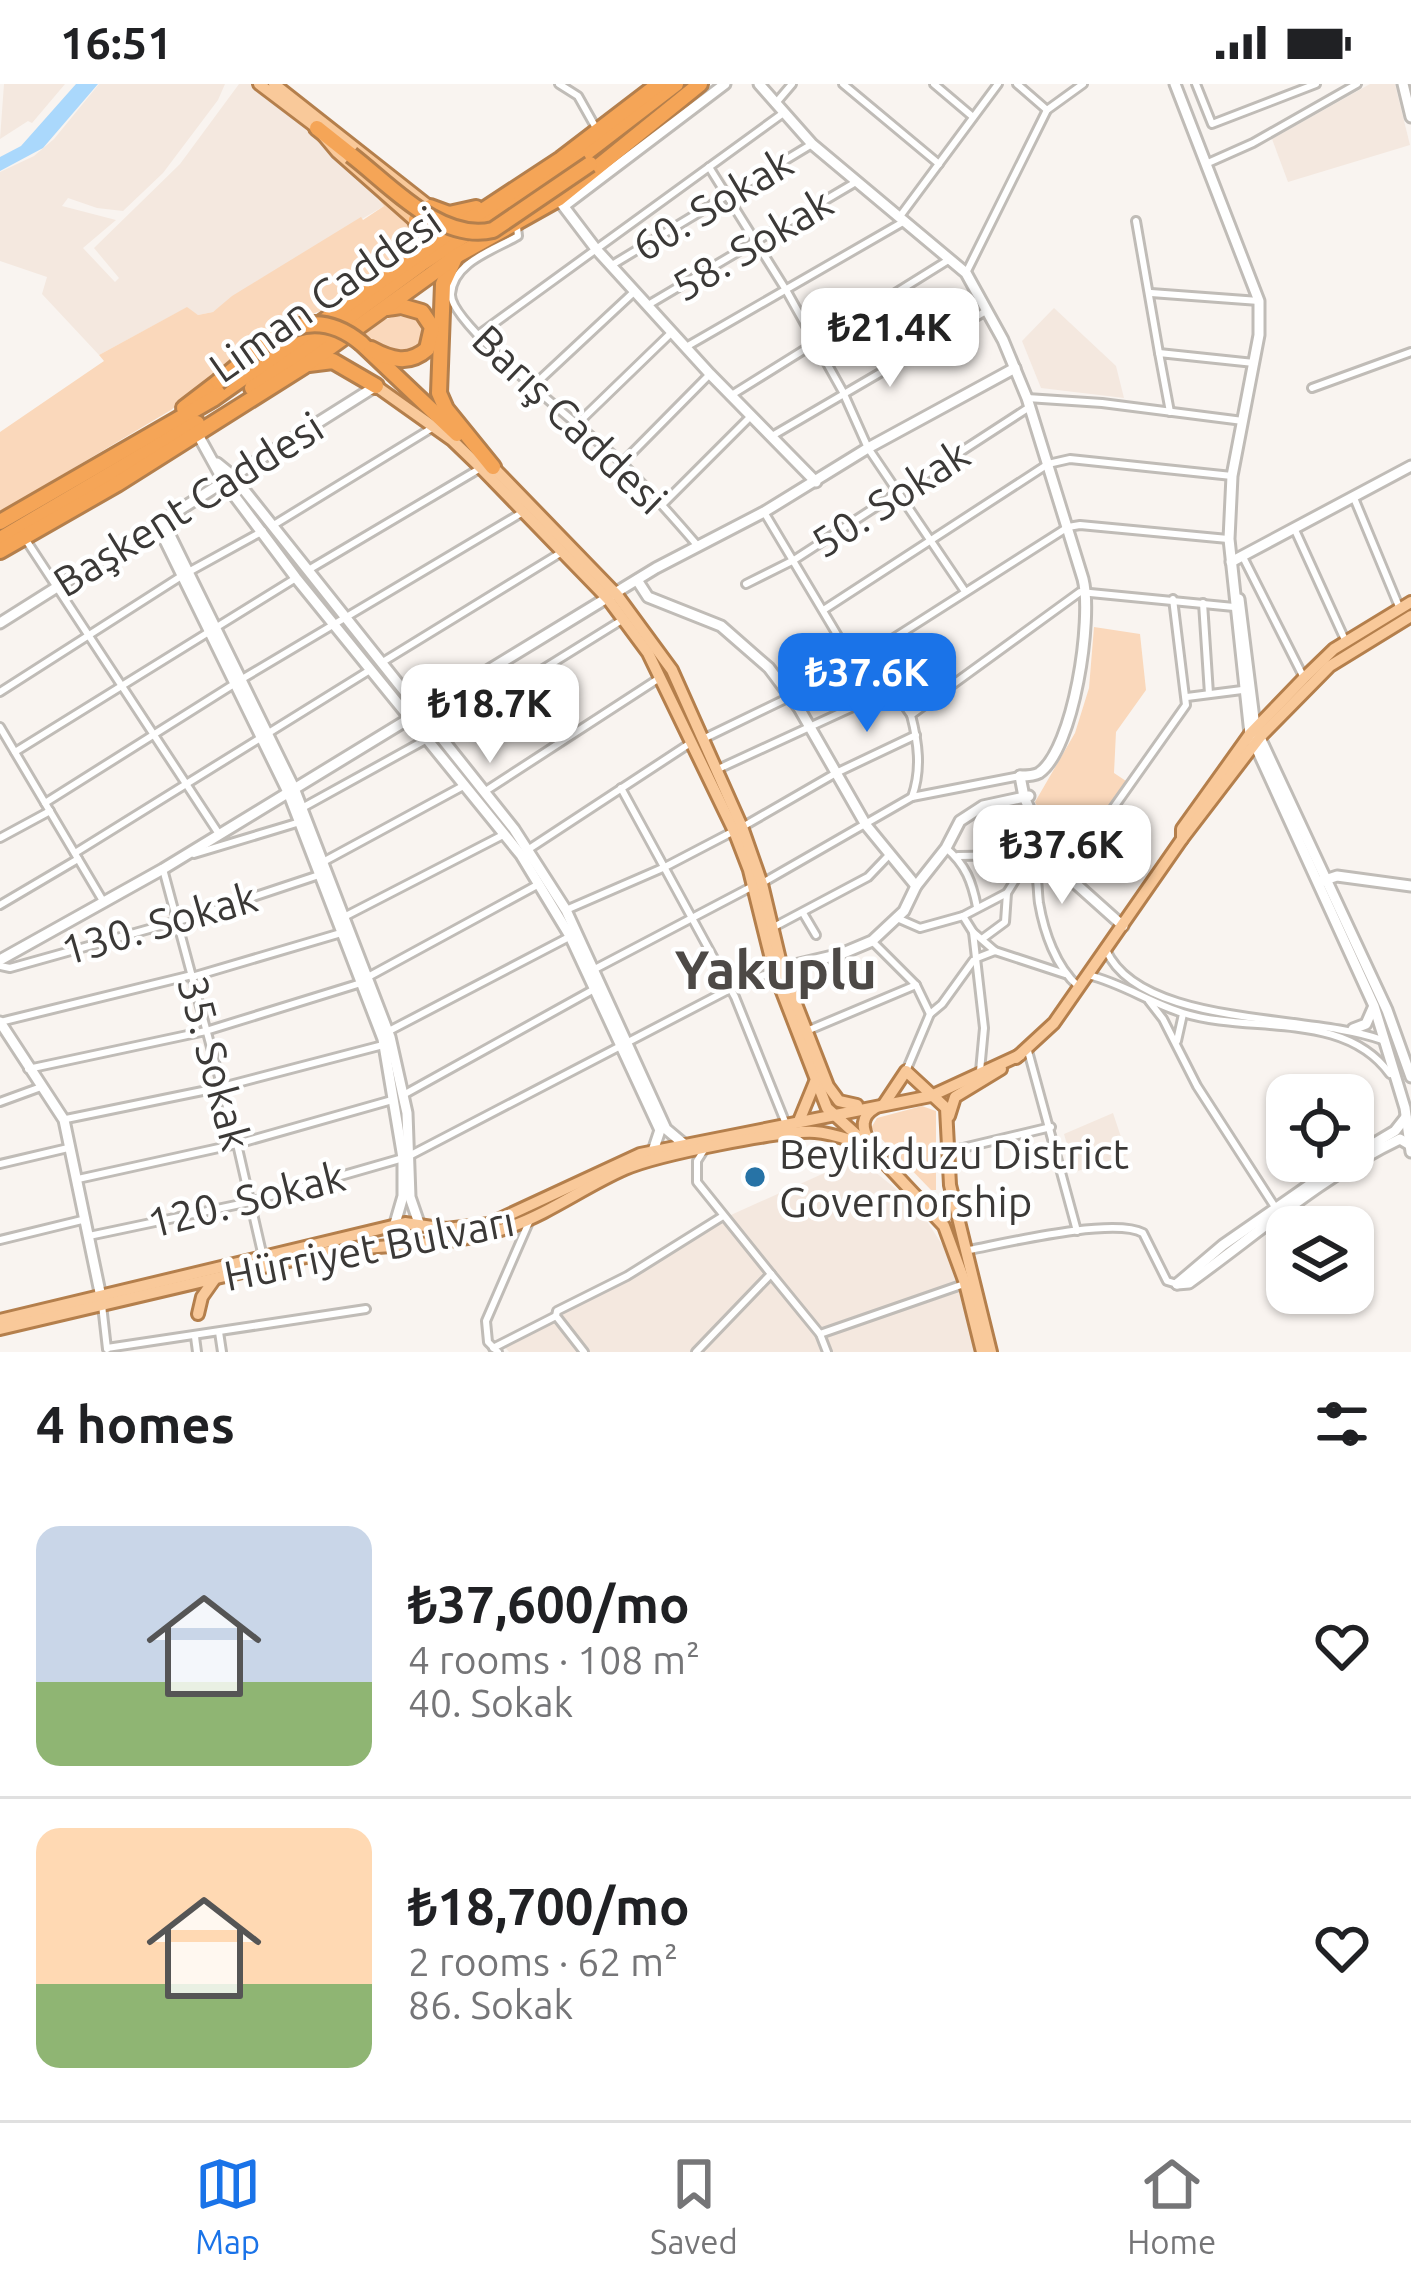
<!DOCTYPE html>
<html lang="en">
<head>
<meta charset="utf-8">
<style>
  :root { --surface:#fff; --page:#f2f2f2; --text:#202124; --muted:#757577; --line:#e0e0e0; --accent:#1a73e8 }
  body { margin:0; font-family:Ubuntu,sans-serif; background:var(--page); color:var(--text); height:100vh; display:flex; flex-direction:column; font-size:45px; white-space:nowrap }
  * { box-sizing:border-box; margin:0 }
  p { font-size:39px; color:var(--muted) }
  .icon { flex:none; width:66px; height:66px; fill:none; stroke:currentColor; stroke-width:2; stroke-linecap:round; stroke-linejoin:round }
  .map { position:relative; height:1268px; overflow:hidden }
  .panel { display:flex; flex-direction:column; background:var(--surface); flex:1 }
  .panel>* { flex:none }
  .controls { position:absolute; left:1266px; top:990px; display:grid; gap:24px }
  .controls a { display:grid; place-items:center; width:108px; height:108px; border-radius:24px; background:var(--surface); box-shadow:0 3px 9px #0004; font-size:60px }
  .price { position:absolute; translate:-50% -102px; padding:0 27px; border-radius:24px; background:#fff; color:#222; font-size:39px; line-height:78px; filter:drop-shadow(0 3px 6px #0008) }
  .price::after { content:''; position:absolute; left:50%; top:72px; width:36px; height:27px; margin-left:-18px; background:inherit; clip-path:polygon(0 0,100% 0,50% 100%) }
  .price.active { background:var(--accent); color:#fff }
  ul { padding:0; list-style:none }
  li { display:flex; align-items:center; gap:36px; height:300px; padding:0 36px }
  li+li { border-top:3px solid var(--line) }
  li span { display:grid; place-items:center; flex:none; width:336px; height:240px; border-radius:24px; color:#555 }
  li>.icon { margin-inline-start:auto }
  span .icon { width:144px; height:144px; fill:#fffc; stroke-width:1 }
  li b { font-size:51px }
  h2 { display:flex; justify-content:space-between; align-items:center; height:144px; padding:0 36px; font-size:51px }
  .status { display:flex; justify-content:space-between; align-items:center; height:84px; padding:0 60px; background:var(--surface); direction:ltr }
  .status svg { height:33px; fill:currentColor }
  .menu { display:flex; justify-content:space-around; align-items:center; height:168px; border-top:3px solid var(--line); background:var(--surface); font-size:33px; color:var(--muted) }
  .menu a { display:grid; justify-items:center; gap:6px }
  .menu .active { color:var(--accent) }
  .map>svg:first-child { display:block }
</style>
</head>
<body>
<div class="status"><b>16:51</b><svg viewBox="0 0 49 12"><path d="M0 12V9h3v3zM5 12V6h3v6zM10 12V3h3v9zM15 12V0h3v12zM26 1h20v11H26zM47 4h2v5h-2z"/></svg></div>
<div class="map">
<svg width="1411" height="1268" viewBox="0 0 1411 1268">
  <rect width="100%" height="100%" fill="#f9f4f0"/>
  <g fill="#f4e8df">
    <polygon points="4,0 65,0 32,39 28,37 0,55"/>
    <polygon points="99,0 225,0 218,16 163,89 123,127 97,124 68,114 62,122 116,136 83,164 115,198 119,194 94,164 180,80 239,0 255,0 303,38 384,122 252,200 213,228 198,231 186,224 99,271 42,210 47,193 0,177 0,88 34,72 54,55"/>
    <polygon points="1370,0 1395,0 1410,61 1288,98 1272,55"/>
    <polygon points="1054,224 1116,282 1124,314 1041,304 1022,257"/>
    <polygon points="1113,1029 1127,1071 1075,1088 1064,1050"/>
    <polygon points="858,1074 917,1122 947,1168 976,1268 509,1268 503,1261 634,1192 733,1130"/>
  </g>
  <g fill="#fad8bb">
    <polygon points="368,103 408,135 415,146 411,160 331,223 273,245 171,326 0,428 0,348 104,277 99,271 187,223 198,231 213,228 232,212 361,133 363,136 384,122"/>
    <polygon points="396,232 417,235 426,246 424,263 404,273 375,263 363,250 375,239"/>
    <polygon points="1094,543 1140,550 1146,606 1116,648 1114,689 1129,699 1105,736 1059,766 1035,718 1075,649 1089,604"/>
    <polygon points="922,1022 936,1027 936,1106 931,1106 871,1044 877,1034"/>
  </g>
  <polygon fill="#aad8fc" points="76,0 98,0 43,64 0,87 0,73 21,62"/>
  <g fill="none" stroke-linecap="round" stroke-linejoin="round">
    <g stroke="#c0bcb7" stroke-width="12">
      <g id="street">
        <polyline points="559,0 578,12 596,44"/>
        <polyline points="843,0 939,80"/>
        <polyline points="934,0 973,33"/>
        <polyline points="1017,0 1047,26"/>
        <polyline points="1196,0 1212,40 1316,0"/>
        <polyline points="775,20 792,0"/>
        <polyline points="1208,79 1253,59 1357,0"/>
        <polyline points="709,83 786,206 843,308 868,364 964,506"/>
        <polyline points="901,131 998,0"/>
        <polyline points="1136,137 1159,269"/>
        <path d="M517,143L518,152C494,166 453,178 451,210C449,241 594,352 622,379C648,405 673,433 697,461"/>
        <polyline points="612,181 812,60"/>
        <polyline points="967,187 1047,26 1083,0"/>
        <polyline points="1151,209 1259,217"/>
        <polyline points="648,221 856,98"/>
        <polyline points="478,251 782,30"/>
        <polyline points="686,263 903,138"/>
        <polyline points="532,303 635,207"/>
        <polyline points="1312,304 1411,268"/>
        <polyline points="730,312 950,175"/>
        <polyline points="1027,314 1102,319 1243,337"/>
        <polyline points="1170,328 1159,269 1254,279"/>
        <polyline points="578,339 672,248"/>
        <polyline points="772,352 986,227"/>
        <polyline points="622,379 710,290"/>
        <polyline points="1354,414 1400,525"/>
        <polyline points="662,421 751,332"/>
        <polyline points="764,428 854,579"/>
        <polyline points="272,442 432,344"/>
        <polyline points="1295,446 1346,558"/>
        <polyline points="24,453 219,750"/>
        <polyline points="1243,473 1304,594"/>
        <polyline points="310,485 479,385"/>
        <polyline points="746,500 794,476 1028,324"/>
        <polyline points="1203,519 1209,610"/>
        <polyline points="825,525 1048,380 1070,375 1232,392"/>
        <polyline points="868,570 911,631"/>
        <polyline points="381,579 562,468"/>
        <polyline points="0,608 183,491 263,447"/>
        <polyline points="1187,613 1242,606"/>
        <polyline points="0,643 103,817"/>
        <polyline points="440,649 622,536"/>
        <polyline points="703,655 839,589 1068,443 1080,441 1228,455"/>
        <polyline points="15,668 296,494"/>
        <polyline points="716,686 892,605"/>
        <polyline points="621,704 735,913 786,1040"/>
        <polyline points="484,708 661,593"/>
        <polyline points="912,713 1020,692"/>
        <polyline points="45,719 242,595 523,428"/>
        <polyline points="302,724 427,655"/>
        <polyline points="744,742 836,689 916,651"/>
        <polyline points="0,754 50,727"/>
        <circle cx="1029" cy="772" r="9"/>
        <path d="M946,764C966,781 972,798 977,823"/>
        <polyline points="529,765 692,658"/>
        <polyline points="75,769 370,586"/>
        <polyline points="194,770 300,738"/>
        <polyline points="958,772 1020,771"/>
        <polyline points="323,778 465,701"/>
        <path d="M1032,780C1039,793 1037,805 1039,819C1044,848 1056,883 1078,902"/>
        <polyline points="163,785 237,1060 263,1173"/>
        <polyline points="1066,791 1186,621 1173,515"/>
        <path d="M764,798L912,713C922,685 918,658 911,631L1080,508L1234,523"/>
        <polyline points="0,821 78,775"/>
        <polyline points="566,826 665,783 734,747"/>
        <polyline points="803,829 816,851"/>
        <polyline points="963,832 1007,809"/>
        <polyline points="344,833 503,751"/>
        <polyline points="897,834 920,844 963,832 973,848 995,867"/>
        <polyline points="772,844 868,793 889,771"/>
        <polyline points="973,848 984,944 980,987"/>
        <polyline points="982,855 1005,838 1007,809 1025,780"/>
        <polyline points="872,857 916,901 930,930"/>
        <path d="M1106,866C1141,944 1310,929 1382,956"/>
        <polyline points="977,874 995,867 1065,890"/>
        <polyline points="0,882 10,884 199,831 319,791"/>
        <polyline points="593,886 753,802"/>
        <path d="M1088,891C1122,899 1150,919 1183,929C1251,950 1344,926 1390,990"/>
        <polyline points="192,893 341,849"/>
        <polyline points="368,893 539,800"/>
        <polyline points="1149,917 1163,935 1197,1002 1275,1123"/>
        <polyline points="0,938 192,891"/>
        <polyline points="809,946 916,901"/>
        <polyline points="389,947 569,853"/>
        <polyline points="1177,957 1183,930"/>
        <polyline points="1028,967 1077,1147"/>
        <polyline points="28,985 206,947 361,899"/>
        <polyline points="906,987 930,930 942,920 973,877"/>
        <polyline points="405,1010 598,903"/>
        <polyline points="0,1018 41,1003"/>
        <polyline points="66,1035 222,1003 383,961"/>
        <polyline points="704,1066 697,1077 697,1098 771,1190"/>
        <polyline points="950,1067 1051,1043"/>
        <polyline points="411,1071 730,905 774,887"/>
        <polyline points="0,1080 68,1064"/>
        <polyline points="78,1095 237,1060 392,1016"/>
        <polyline points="89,1152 250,1118 403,1074"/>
        <polyline points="0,1156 86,1135"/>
        <path d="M969,1166C1006,1159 1114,1133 1143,1149L1167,1197L1177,1200"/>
        <polyline points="102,1221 107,1265"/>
        <polyline points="219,1248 222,1268"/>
        <polyline points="820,1250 964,1200"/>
        <polyline points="195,1253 197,1268"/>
        <polyline points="107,1264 366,1225"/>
        <polyline points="493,1264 556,1232"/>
        <polyline points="498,1268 488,1258 486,1237 529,1138"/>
        <polyline points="584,1268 556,1232 557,1227 627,1192 723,1132"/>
        <polyline points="696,1268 771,1190 820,1250 827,1268"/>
      </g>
    </g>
    <g stroke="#c0bcb7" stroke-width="15">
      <g id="secondary">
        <path d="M759,0L812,60L966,189L1003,256L1027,314L1083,495C1093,534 1074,665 1039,689C1034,692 1026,692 1020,692"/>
        <polyline points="1175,0 1259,217 1259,251 1232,392 1229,455 1250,650 1374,922 1405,1024 1411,1068"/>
        <polyline points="1403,0 1411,33"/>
        <polyline points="558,115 596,165 710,290 816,398"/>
        <polyline points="564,122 725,0"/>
        <polyline points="197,349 224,398 296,494 521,771 570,852 660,1046 653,1067"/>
        <polyline points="217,379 233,392 514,745 566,826 666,1045 685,1061"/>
        <polyline points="162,435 294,704 390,953 407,1029 410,1113 420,1142"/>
        <polyline points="156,438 288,708 383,955 403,1074 403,1112 394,1143"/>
        <polyline points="1231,478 1411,382"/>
        <polyline points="637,496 648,513 721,542 769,584 799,624 866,741 916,802"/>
        <polyline points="1239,515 1255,643 1387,926 1411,993"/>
        <polyline points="0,539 376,302"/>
        <polyline points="1020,692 1024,713 1050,771 1066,791 1123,842"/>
        <polyline points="1322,797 1337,792 1411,802"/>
        <polyline points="0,876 163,785 656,484 764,428 868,364 1015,284"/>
        <polyline points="782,884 841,870 872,857 904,827 916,802 946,764 960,737 983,722 1029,712"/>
        <polyline points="0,938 64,1036 101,1213"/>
        <polyline points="1353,945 1366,940 1373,924"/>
        <polyline points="1353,1072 1395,1047 1406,1033"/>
        <path d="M1177,1200L1189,1199C1257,1150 1324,1091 1400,1055L1410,1061"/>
        <polyline points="1177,1200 1223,1161 1344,1077"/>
      </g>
    </g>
    <g stroke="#b47f4c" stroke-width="16">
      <g id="primary">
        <polyline points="259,0 317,44 337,68 422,143 435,145 440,137 430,123 274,0"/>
        <polyline points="376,302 452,356 481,384 608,515 648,569 734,747 749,786 774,887 827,1024 871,1064 944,1142 965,1199 982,1268"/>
        <polyline points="493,383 617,511 672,586 742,743 762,800 782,884 828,1002 839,1017 857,1021"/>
        <polyline points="1182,755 1182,745 1250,650 1304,594 1334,565 1411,518"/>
        <polyline points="1016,974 1054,939 1182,755 1260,653 1330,582 1411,532"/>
        <polyline points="884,1020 906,987 946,1024 950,1101 991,1268"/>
        <polyline points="949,1032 955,1013 1001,985"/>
        <polyline points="799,1037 815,998"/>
        <path d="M869,1058C862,1044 860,1033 875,1024"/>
        <polyline points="198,1230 202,1213 214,1196"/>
        <polyline points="0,1236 405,1139 446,1145 489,1140 640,1070 931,1012 1020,971"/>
        <path d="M0,1245L327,1168C387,1159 451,1164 510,1143C550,1129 586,1102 625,1085C657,1071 781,1046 815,1048C831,1049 846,1055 860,1059"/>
      </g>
    </g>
    <g stroke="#b47f4c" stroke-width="20">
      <g id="highway">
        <polyline points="317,44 351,71"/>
        <polyline points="430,123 449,130 476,124"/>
        <polyline points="411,168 422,152 416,136"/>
        <polyline points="454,176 443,200 439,309 446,325 493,383"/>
        <polyline points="361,259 457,350"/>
        <path d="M371,265C391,276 409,281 427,265L432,243L422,228L401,222L387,224"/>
        <polyline points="309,280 333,277 376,302"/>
        <polyline points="252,304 421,180 564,86 676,0"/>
        <polyline points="184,324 218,298"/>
        <polyline points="0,438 213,315 450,148 561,75 659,0"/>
        <polyline points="0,455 197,339"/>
        <polyline points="0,467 117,400 304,282 458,171 558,115 700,0"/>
      </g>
    </g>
    <use href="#street" stroke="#fff" stroke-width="6"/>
    <use href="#secondary" stroke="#fff" stroke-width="9"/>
    <use href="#primary" stroke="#f9c99a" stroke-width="10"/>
    <use href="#highway" stroke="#f5a557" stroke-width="14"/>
    <g stroke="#b47f4c" stroke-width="20" stroke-linecap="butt">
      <g id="highway-bridge">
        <path d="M351,71C389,100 441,159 493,146L590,80"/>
        <path d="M218,298C263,263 304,212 361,259"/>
      </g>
    </g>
    <use href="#highway-bridge" stroke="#f5a557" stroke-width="14"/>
  </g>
  <circle fill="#2773a6" stroke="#fff" stroke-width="4.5" cx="755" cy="1093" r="12"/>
  <g text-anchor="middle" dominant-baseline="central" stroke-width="9" stroke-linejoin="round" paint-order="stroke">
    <g font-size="42" fill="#3b3937" stroke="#fff">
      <text transform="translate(712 120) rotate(-31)">60. Sokak</text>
      <text transform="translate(752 160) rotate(-31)">58. Sokak</text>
      <text transform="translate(325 210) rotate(-35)">Liman Caddesi</text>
      <text transform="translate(570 335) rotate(44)">Barış Caddesi</text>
      <text transform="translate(890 414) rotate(-33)">50. Sokak</text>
      <text transform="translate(188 420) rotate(-32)">Başkent Caddesi</text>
      <text transform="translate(159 839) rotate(-16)">130. Sokak</text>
      <text transform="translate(215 979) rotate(75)">35. Sokak</text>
      <text transform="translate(246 1115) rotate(-14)">120. Sokak</text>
      <text transform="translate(369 1164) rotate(-11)">Hürriyet Bulvarı</text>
    </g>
    <g font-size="42" fill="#3b3937" stroke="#fff" text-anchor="start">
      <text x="779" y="1069">Beylikduzu District<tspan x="779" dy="48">Governorship</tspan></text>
    </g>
    <g font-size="54" font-weight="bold" fill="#4d4946" stroke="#fff">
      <text x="776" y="885">Yakuplu</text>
    </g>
  </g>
</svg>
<div class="controls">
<a><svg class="icon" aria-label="locate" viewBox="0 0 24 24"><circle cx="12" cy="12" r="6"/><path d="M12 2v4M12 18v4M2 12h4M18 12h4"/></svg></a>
<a><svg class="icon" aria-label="layers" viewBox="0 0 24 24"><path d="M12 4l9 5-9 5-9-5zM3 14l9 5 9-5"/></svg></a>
</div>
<b class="price" style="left:890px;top:306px">₺21.4K</b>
<b class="price active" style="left:867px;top:651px">₺37.6K</b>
<b class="price" style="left:490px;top:682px">₺18.7K</b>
<b class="price" style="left:1062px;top:823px">₺37.6K</b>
</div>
<section class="panel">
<h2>4 homes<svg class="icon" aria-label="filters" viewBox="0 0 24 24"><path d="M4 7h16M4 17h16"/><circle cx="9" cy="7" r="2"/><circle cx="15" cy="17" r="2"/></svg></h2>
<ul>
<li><span style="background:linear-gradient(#c9d6e8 65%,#8fb573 0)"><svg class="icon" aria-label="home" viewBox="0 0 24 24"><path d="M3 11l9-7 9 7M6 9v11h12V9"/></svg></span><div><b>₺37,600/mo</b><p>4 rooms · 108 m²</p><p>40. Sokak</p></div><svg class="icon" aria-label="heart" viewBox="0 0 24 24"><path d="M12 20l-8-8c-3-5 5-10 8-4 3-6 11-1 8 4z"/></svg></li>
<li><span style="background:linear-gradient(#ffd9b3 65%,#8fb573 0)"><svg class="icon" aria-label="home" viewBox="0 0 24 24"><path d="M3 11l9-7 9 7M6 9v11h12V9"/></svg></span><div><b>₺18,700/mo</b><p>2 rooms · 62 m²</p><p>86. Sokak</p></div><svg class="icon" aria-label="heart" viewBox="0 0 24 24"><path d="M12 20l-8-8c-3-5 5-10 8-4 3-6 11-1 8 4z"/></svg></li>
</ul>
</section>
<nav class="menu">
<a class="active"><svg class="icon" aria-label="map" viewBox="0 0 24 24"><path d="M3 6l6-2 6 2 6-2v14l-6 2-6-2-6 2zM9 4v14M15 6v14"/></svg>Map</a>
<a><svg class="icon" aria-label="saved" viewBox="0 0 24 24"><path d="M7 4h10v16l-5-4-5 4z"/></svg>Saved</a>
<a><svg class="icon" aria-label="home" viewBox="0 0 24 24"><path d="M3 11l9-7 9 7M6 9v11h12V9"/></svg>Home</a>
</nav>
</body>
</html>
